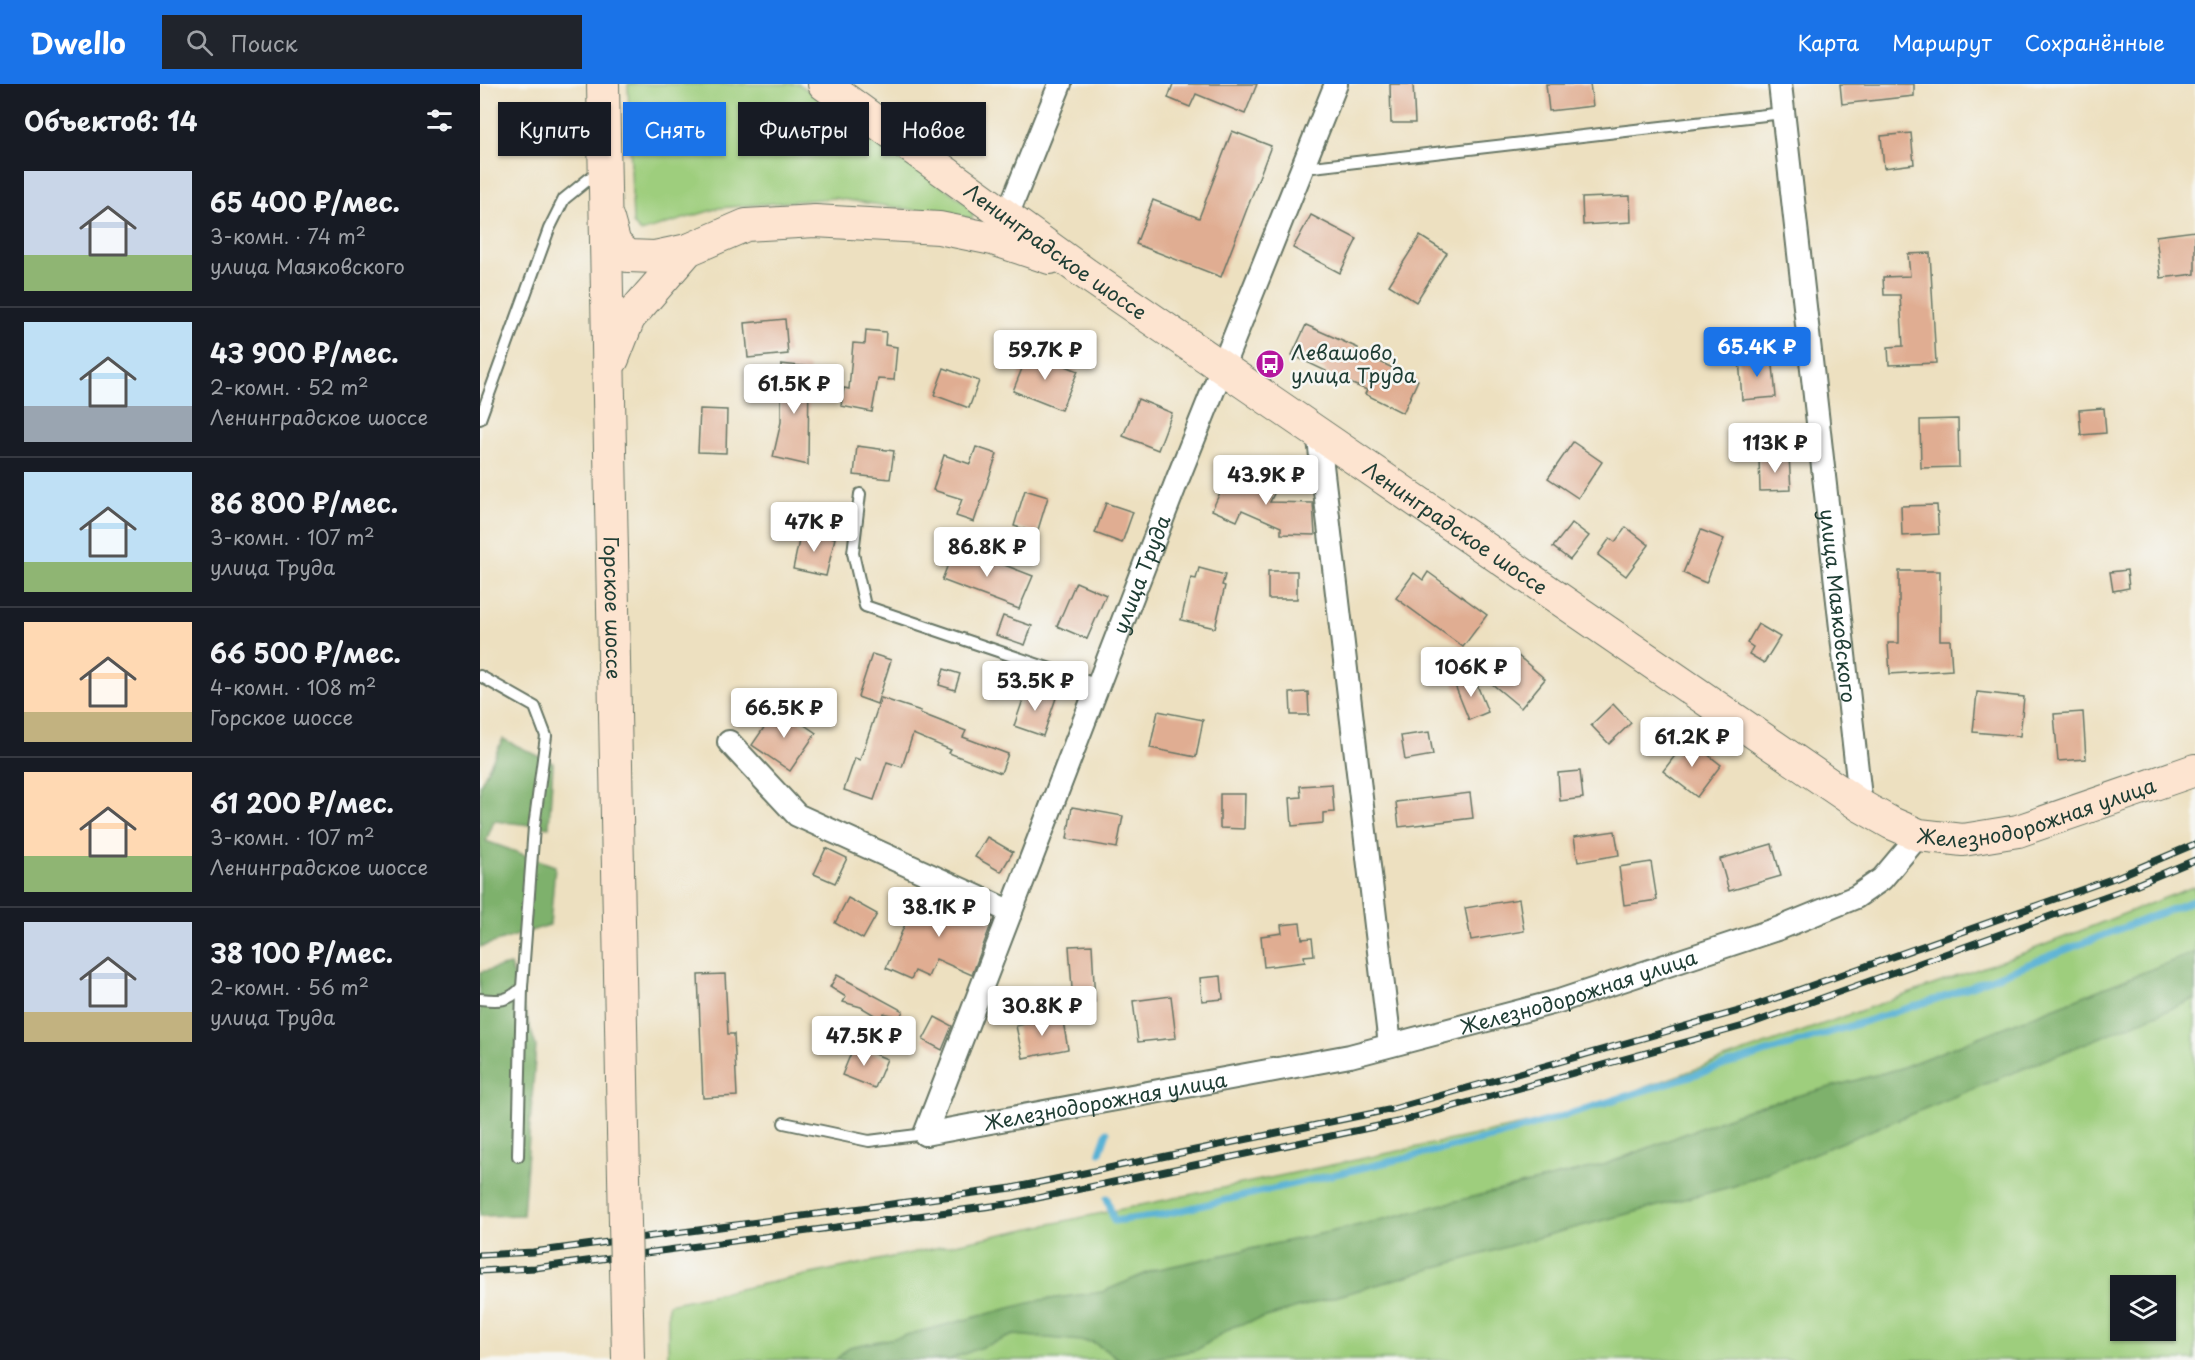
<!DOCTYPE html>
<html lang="ru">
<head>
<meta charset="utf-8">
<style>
  :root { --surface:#171b24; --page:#20242c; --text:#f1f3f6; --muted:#9ea1a6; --line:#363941; --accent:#1a73e8 }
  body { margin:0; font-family:"Playpen Sans",sans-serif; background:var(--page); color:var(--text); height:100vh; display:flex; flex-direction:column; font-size:22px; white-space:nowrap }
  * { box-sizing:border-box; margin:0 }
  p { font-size:20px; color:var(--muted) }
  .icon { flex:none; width:33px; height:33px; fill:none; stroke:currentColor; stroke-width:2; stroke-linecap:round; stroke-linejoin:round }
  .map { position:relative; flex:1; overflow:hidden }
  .side { display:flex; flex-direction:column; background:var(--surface); width:480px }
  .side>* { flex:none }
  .banner { position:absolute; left:18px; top:18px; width:570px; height:54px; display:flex; gap:12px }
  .buttons { position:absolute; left:1630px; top:1191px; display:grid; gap:12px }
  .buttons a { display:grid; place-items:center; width:66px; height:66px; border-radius:0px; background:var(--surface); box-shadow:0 2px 4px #0004; font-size:30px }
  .price { position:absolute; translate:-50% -51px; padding:0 14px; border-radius:6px; background:#fff; color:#222; font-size:20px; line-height:39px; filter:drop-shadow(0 2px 3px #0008) }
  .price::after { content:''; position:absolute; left:50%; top:36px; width:18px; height:14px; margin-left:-9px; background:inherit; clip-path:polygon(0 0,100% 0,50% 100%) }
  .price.current { background:var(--accent); color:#fff }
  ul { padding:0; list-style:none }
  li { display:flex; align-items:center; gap:18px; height:150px; padding:0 24px }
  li+li { border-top:2px solid var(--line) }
  li span { display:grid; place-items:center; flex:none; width:168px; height:120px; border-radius:0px; color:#555 }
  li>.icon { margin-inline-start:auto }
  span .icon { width:72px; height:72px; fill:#fffc; stroke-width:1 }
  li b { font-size:26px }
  h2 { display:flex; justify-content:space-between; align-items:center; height:72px; padding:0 24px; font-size:26px }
  .tag { padding:0 21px; border-radius:0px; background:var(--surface); box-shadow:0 2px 4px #0004; font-size:21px; line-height:54px }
  .tag.current { background:var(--accent); color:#fff }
  header { display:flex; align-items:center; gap:36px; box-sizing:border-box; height:84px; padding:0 30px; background:var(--accent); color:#fff }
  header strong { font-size:28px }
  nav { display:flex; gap:33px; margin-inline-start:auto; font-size:21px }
  .search { width:420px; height:54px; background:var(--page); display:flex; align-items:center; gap:15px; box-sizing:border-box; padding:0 21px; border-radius:0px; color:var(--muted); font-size:22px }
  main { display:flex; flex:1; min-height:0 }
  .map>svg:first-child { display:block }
</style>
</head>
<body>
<header>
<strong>Dwello</strong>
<div class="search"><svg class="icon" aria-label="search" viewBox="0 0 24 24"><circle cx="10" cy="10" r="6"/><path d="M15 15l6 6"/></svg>Поиск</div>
<nav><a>Карта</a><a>Маршрут</a><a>Сохранённые</a></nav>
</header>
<main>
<section class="side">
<h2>Объектов: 14<svg class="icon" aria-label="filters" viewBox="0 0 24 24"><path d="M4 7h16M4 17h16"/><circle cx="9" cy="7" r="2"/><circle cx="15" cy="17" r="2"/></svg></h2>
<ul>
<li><span style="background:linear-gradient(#c9d6e8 70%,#8fb573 0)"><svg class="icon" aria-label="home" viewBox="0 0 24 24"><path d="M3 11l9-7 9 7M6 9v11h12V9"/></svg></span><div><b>65 400 ₽/мес.</b><p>3-комн. · 74 m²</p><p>улица Маяковского</p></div></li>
<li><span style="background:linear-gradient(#bfe0f5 70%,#9aa5b1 0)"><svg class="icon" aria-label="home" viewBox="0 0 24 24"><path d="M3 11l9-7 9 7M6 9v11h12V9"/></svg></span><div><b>43 900 ₽/мес.</b><p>2-комн. · 52 m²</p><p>Ленинградское шоссе</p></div></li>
<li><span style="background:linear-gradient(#bfe0f5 75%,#8fb573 0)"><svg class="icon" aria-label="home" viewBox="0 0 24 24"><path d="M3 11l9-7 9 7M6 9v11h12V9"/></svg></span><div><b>86 800 ₽/мес.</b><p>3-комн. · 107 m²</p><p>улица Труда</p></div></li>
<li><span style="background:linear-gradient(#ffd9b3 75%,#c2b280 0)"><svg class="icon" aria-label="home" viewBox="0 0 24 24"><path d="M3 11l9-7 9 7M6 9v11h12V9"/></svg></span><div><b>66 500 ₽/мес.</b><p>4-комн. · 108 m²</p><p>Горское шоссе</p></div></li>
<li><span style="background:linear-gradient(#ffd9b3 70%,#8fb573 0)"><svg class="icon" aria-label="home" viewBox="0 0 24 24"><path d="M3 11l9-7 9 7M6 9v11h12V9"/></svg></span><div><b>61 200 ₽/мес.</b><p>3-комн. · 107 m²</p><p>Ленинградское шоссе</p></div></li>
<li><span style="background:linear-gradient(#c9d6e8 75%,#c2b280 0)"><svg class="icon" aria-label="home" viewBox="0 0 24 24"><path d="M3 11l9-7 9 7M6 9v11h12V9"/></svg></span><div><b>38 100 ₽/мес.</b><p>2-комн. · 56 m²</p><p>улица Труда</p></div></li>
</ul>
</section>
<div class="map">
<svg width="1715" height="1276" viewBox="0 0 1715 1276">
  <rect width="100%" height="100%" fill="#f6f6f2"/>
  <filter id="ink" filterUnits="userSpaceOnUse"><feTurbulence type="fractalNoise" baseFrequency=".0167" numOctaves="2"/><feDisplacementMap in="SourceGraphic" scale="12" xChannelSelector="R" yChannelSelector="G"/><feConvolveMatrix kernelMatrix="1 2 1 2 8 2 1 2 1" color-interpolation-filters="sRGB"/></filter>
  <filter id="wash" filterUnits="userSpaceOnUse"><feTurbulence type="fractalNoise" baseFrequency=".008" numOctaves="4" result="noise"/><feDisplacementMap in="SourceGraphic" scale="24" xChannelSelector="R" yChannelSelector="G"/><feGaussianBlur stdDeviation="1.35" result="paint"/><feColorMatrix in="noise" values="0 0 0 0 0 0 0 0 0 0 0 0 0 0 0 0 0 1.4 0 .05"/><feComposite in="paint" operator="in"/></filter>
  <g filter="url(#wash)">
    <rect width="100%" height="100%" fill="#ede0c0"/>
    <g fill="#9ece7d" stroke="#5e8658" stroke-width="1.5" fill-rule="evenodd">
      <polygon points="148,0 319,0 494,125 492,135 354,114 239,124 161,148 153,140"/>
      <path d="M1715,802V1276H188V1220L1081,1033L1549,867ZM1641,1202H1686V1246H1641Z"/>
    </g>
    <g fill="#7eb16c" stroke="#4e7750" stroke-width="1.5">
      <polygon points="23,655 73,679 69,743 14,737 6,757 75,782 70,841 0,863 0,701"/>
      <polygon points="1715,868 1715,915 1254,1102 1071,1150 752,1243 717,1266 664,1276 641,1276 613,1258 534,1251 468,1276 356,1276 369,1263 419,1253 561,1216 622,1208 674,1186 867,1144 1126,1080 1275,1023 1418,985"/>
      <polygon points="30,881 56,962 43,1131 0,1132 0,888"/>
    </g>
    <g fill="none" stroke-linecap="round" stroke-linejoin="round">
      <g stroke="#56b1d4" stroke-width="7">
        <polyline points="620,1068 627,1048"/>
        <polyline points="627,1114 634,1137 681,1131 1019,1052 1463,913 1715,816"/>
      </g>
    </g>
    <g id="blocks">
      <g fill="#e0ad92">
        <polygon points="693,0 777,0 765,30 716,10 710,23 688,14"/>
        <polygon points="910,0 933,0 935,39 911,39"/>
        <polygon points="1066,0 1110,0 1113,22 1069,27"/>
        <polygon points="1360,0 1434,0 1434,12 1362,20"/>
        <polygon points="752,47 791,62 741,193 656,160 673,116 719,134"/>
        <polygon points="1431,49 1434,80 1404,84 1401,52"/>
        <polygon points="1150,112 1151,138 1103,141 1102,114"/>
        <polygon points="831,131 877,155 860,189 813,164"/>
        <polygon points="1715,147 1715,190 1681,194 1676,152"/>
        <polygon points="940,152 967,169 936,218 909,201"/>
        <polygon points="1450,169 1456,279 1409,281 1408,263 1423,262 1420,211 1404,211 1403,193 1430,192 1428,170"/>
        <polygon points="305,235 308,270 268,274 265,239"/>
        <polygon points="826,241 878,264 877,267 938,296 923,329 885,310 887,306 845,289 846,287 812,271"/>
        <polygon points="386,246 406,248 405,261 417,263 414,296 398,295 392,328 361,322 364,304 369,305 373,259 385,260"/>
        <polygon points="549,267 598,287 581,326 533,307"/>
        <polygon points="1292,271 1296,313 1262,316 1259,274"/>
        <polygon points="301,280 329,283 328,381 293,373 301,338"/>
        <polygon points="464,284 499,297 489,324 454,311"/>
        <polygon points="658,315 692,329 678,366 643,352"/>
        <polygon points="1624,324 1626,349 1601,351 1599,326"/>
        <polygon points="220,325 247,326 246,369 218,368"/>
        <polygon points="1478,335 1479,383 1441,384 1440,336"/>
        <polygon points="1093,358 1122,378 1098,414 1068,394"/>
        <polygon points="377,362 414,367 410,395 374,391"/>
        <polygon points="496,363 517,370 494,438 476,432 482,415 453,406 464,371 490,380"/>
        <polygon points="1309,372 1311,406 1280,407 1279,373"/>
        <polygon points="770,386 799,399 790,418 833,419 835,451 801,450 801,443 762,426 757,437 732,426 744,400 760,407"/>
        <polygon points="545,406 568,413 557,449 534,442"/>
        <polygon points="626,419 653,428 642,459 615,449"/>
        <polygon points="1457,421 1459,450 1422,452 1421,422"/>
        <polygon points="1092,439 1109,452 1090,476 1073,463"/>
        <polygon points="1146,443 1169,461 1146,492 1118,471 1130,454 1135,458"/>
        <polygon points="1221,446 1244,455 1226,499 1203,489"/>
        <polygon points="321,447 355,454 346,492 313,485"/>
        <polygon points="475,462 553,492 539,525 462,496"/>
        <polygon points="719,484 745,491 742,501 745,502 735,544 701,536 711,494 716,495"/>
        <polygon points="1647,486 1649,504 1633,507 1630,488"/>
        <rect x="788" y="487" width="29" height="28"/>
        <polygon points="1419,487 1460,487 1460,556 1470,556 1472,586 1410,590 1408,559 1419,559"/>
        <polygon points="948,488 1007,531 983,563 916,514 934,489 943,496"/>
        <polygon points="596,498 626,511 607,555 577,542"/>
        <polygon points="523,532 552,542 545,561 516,551"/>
        <polygon points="1278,540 1300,553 1284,579 1269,570 1273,563 1267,559"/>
        <polygon points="392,570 411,576 397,620 378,613"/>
        <polygon points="1036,570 1065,595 1041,624 1011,599"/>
        <polygon points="464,585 480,590 475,606 459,601"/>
        <polygon points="993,591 1008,628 989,636 974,599"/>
        <polygon points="547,604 576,614 563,652 534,642"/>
        <polygon points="828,608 829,631 811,631 810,609"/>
        <polygon points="1497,608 1544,613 1540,652 1493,648"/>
        <polygon points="401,614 441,627 440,629 486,647 483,653 528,670 521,689 469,669 471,666 433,650 422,683 407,678 394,716 364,706 375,674 380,676"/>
        <polygon points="1133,620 1151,639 1129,660 1111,641"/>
        <polygon points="298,623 336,649 310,687 272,661"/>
        <polygon points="678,627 723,636 716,673 670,664"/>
        <polygon points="1603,628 1606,675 1578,677 1574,630"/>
        <polygon points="949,648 953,671 925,676 921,652"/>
        <polygon points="1208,655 1241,681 1217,713 1183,687"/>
        <polygon points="1100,687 1103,714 1080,717 1078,689"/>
        <polygon points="852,700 854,728 843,729 843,739 812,742 810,714 821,713 820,702"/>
        <polygon points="990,709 993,734 919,743 916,718"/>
        <polygon points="740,710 765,710 764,745 740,744"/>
        <polygon points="592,723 643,732 637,764 587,755"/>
        <polygon points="1135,747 1139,771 1098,778 1094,753"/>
        <polygon points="507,753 533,768 521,788 495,773"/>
        <polygon points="1292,760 1301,792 1249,807 1240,775"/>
        <polygon points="346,764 367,774 355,799 334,790"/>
        <polygon points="1171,778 1177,816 1144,821 1139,783"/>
        <polygon points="440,806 512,838 492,891 456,875 448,893 435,887 431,895 406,884"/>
        <polygon points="368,814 397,830 383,855 355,839"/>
        <polygon points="1039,815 1044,847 991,856 985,824"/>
        <polygon points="820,839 822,855 832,854 834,871 824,872 825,878 784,883 781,852 802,849 801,841"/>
        <polygon points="612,861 615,918 593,919 589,862"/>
        <polygon points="245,890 248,950 254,950 257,1012 223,1014 218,891"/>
        <polygon points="357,891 423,927 420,933 404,929 401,935 381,923 363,918 366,913 350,903"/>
        <polygon points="741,892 743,915 722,917 720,894"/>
        <polygon points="691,912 696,954 658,958 653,917"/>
        <polygon points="582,932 588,965 543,974 536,942"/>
        <polygon points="455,933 472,942 462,966 443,956"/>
        <polygon points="374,962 407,975 395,1004 362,991"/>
      </g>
    </g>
  </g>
  <g filter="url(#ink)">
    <use href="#blocks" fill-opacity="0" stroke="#677665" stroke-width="1.5"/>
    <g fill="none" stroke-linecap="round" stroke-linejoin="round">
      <g stroke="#677665" stroke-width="14">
        <g id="lane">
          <polyline points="824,84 1303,29"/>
          <polyline points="0,335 69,145 84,115 120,86"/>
          <polyline points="380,410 373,469 385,522 618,601"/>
          <path d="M0,592L55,623L66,652L54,743L42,903C29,918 18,917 0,915"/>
          <polyline points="304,1039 389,1057 445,1050"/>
          <polyline points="38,1072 42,903"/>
        </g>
      </g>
      <g stroke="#677665" stroke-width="26">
        <g id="street">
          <path id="s1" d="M1300,0L1381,722"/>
          <polyline points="527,132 580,0"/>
          <polyline points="838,347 910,961"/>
          <polyline points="249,658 317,731 531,828"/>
          <path id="s2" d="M445,1050L698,394L856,0"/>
          <path id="s3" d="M445,1050L870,972L1079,917L1300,844L1376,813L1402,795L1439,751"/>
        </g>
      </g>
      <g stroke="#677665" stroke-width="34">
        <g id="secondary">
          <path id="s4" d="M123,0L143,1047"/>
          <path id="s5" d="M344,0L606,190L1381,722L1411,739L1439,751L1483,756L1538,747L1715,686"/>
          <polyline points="128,135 135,160 148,172 175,173 208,166"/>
          <polyline points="133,275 149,234 208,166 266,141 335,137 459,144 513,155 570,174"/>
        </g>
      </g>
      <use href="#lane" stroke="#fff" stroke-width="10"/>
      <use href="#street" stroke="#fff" stroke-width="22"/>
      <use href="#secondary" stroke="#fde4d0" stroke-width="32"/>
      <g stroke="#1f3d34" stroke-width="7">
        <g id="rail">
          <polyline points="0,1171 53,1168 532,1104 913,1025 1262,926 1637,793 1715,760"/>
          <polyline points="0,1187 55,1184 534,1119 917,1038 1267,941 1643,806 1715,776"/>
        </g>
      </g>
      <use href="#rail" stroke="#f6f6f2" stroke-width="4.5" stroke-dasharray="14" stroke-linecap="butt"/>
      <g stroke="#677665" stroke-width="34" stroke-linecap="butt">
        <polyline id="secondary-bridge" points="143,1047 148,1276"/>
      </g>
      <use href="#secondary-bridge" stroke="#fde4d0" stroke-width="32"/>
    </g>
  </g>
  <defs>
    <g id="bus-disc" transform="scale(1.5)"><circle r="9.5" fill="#b5179e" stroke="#f6f6f2"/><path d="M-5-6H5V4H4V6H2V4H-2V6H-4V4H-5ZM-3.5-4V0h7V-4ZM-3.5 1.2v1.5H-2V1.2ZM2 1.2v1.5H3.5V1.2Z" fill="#fff"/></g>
  </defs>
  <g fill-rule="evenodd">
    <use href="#bus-disc" x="790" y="280"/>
  </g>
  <g text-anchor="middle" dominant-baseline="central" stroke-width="5" stroke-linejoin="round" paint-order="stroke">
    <g font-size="20" fill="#1f3d34" stroke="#f6f6f2">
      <text stroke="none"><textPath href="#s5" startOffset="286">Ленинградское шоссе</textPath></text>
      <text stroke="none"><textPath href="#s5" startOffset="772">Ленинградское шоссе</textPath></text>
      <text stroke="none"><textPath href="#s2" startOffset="600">улица Труда</textPath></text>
      <text stroke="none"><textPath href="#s1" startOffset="525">улица Маяковского</textPath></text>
      <text stroke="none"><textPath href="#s4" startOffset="524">Горское шоссе</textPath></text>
      <text stroke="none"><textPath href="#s5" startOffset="1450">Железнодорожная улица</textPath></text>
      <text stroke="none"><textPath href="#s3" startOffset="669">Железнодорожная улица</textPath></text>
      <text stroke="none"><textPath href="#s3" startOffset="183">Железнодорожная улица</textPath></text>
    </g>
    <g font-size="20" fill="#1f3d34" stroke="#f6f6f2" text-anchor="start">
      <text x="811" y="268">Левашово,<tspan x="811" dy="23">улица Труда</tspan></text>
    </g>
  </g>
</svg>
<div class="buttons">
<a><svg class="icon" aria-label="layers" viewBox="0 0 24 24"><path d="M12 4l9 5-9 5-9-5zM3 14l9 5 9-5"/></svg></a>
</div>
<b class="price current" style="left:1277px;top:294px">65.4K ₽</b>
<b class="price" style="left:565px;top:297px">59.7K ₽</b>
<b class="price" style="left:314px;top:331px">61.5K ₽</b>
<b class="price" style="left:1295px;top:390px">113K ₽</b>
<b class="price" style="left:786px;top:422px">43.9K ₽</b>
<b class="price" style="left:334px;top:469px">47K ₽</b>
<b class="price" style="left:507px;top:494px">86.8K ₽</b>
<b class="price" style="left:991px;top:614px">106K ₽</b>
<b class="price" style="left:555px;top:628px">53.5K ₽</b>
<b class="price" style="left:304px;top:655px">66.5K ₽</b>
<b class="price" style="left:1212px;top:684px">61.2K ₽</b>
<b class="price" style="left:459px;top:854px">38.1K ₽</b>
<b class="price" style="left:562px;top:953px">30.8K ₽</b>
<b class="price" style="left:384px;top:983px">47.5K ₽</b>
<div class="banner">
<a class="tag">Купить</a>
<a class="tag current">Снять</a>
<a class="tag">Фильтры</a>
<a class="tag">Новое</a>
</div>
</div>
</main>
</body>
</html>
